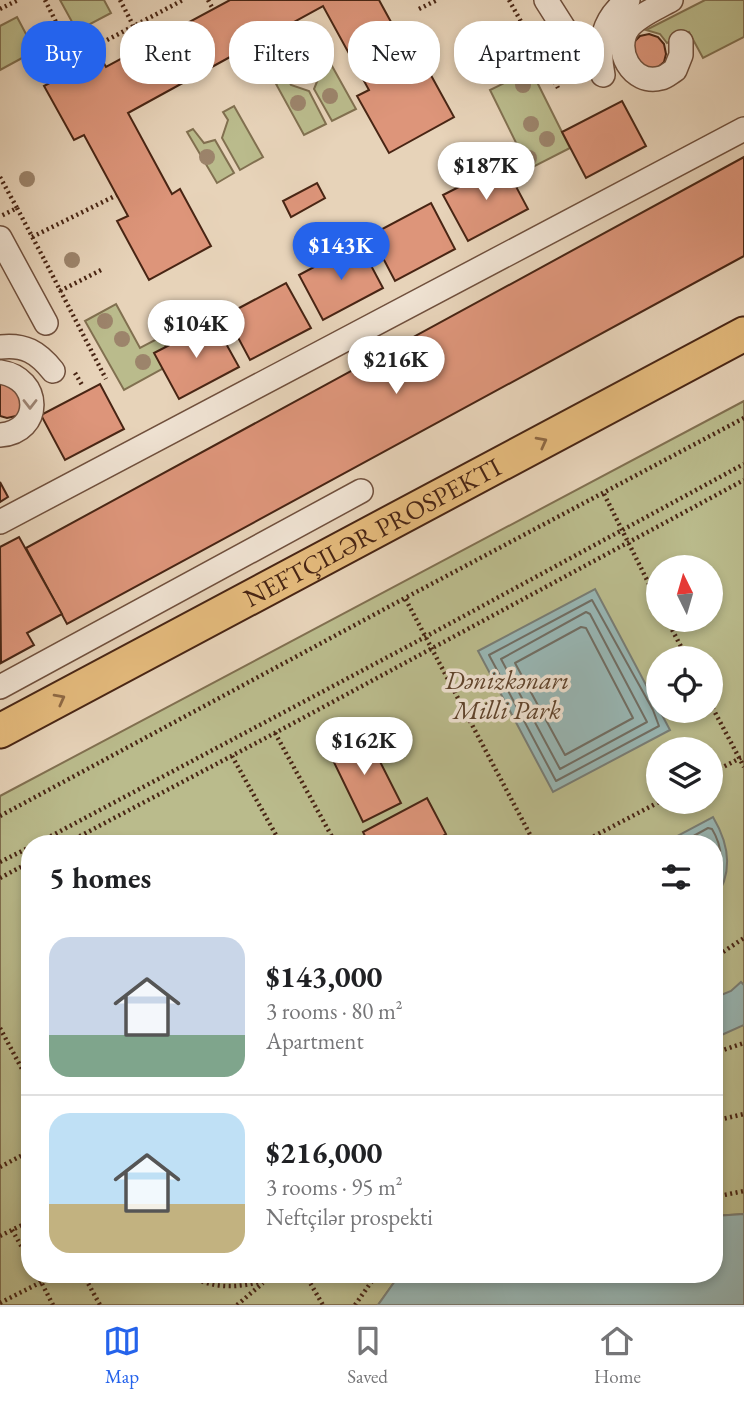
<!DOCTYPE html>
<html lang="en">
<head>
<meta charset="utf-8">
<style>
  :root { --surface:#fff; --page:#f2f2f2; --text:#202124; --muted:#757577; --line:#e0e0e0; --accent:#2563eb }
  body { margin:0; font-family:"EB Garamond",serif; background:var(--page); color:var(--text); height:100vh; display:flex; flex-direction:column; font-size:26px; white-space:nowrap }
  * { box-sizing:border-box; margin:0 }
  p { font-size:23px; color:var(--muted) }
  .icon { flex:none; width:38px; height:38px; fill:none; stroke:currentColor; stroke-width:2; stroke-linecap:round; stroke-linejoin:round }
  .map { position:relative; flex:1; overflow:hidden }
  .details { position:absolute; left:21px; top:835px; width:702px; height:448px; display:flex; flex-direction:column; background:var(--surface); border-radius:28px; box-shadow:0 4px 10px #0003 }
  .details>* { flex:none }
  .top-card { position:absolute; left:21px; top:21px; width:704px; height:63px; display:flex; gap:14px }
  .needle { width:46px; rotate:355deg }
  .controls { position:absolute; left:646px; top:555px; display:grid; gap:14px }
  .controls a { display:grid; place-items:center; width:77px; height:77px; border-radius:50%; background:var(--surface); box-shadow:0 4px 10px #0003; font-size:35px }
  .price { position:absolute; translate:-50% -60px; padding:0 16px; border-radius:24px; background:#fff; color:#222; font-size:23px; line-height:46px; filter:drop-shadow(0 2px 4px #0008) }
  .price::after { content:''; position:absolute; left:50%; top:42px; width:21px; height:16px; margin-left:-10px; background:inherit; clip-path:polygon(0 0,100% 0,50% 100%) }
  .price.selected { background:var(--accent); color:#fff }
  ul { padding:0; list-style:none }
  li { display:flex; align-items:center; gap:21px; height:175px; padding:0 28px }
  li+li { border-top:2px solid var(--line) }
  li span { display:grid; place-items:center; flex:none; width:196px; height:140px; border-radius:21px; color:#555 }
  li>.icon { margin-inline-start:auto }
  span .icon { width:84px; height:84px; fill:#fffc; stroke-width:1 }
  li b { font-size:30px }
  h2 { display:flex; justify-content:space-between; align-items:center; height:84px; padding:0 28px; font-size:30px }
  .pill { padding:0 24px; border-radius:28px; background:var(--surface); box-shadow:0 4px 10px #0003; font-size:24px; line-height:63px }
  .pill.selected { background:var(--accent); color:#fff }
  .tabs { display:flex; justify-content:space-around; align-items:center; height:98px; border-top:2px solid var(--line); background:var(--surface); font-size:19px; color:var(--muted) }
  .tabs a { display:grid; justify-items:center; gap:4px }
  .tabs .selected { color:var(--accent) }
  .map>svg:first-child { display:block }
</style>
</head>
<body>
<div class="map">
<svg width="744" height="1305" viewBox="0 0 744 1305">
  <rect width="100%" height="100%" fill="#e7d3b9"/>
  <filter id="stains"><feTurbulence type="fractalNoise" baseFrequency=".00286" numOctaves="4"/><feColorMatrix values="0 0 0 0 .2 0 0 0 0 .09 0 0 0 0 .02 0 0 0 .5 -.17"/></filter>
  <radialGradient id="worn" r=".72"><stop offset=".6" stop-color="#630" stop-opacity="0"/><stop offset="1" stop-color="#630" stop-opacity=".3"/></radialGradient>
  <g fill="#babb8c" stroke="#817050" stroke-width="2" fill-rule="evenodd">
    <polygon points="60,0 104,0 111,13 77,31"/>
    <polygon points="705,0 744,0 744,37 703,58 689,32 667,43 660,34 646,30"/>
    <polygon points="17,17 35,51 0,70 0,26"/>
    <polygon points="327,57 356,109 332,121 314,89 321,72 316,63"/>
    <polygon points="531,70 570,148 529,169 490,90"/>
    <polygon points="287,78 291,85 309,91 326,124 304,135 276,84"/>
    <polygon points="234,106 263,157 240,170 222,138 228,120 223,112"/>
    <polygon points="193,129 204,143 215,140 234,173 217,183 187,132"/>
    <polygon points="116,304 140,348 176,329 165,347 164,368 124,390 85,321"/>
    <path d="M744,401V1214L714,1216V844H30V1274H400L378,1305H0V796ZM658,567H710V620H658ZM658,658H710V710H658ZM658,749H710V802H658Z"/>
  </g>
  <g fill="#98b7b5" stroke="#787d75" stroke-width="2">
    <polygon points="595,589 670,730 553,792 478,651"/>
    <path d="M713,817C729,844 734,873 714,900V844L664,843Z"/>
    <polygon points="741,982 744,985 744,1025 717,1037 714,1027 714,998 731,991"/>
    <polygon points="744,1214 744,1305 378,1305 400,1274 714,1274 714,1216"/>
  </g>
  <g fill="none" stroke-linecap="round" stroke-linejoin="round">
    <g stroke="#706e64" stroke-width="2">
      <polygon points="592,600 653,710 659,726 556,781 489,655"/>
      <polygon points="586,612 590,614 647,722 560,769 501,659"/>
      <polygon points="581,627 586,628 633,718 565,755 515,663"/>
      <path d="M679,844L708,828L712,829C723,847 724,868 714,887"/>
    </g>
  </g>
  <g fill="#dd957a" stroke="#482514" stroke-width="2">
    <polygon points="230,0 379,0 414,64 422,59 454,117 389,153 357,96 369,90 323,6 128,113 172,194 180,189 211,246 149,280 117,221 128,216 84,135 74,140 44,86 100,56 106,67"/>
    <polygon points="649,34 658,37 664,44 666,54 664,62 656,69 638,68 633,43 640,36"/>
    <polygon points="622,101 646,146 586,178 562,132"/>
    <polygon points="744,157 744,256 67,624 26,548"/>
    <polygon points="504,164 528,209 468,241 443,195"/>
    <polygon points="317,183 325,198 291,217 283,201"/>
    <polygon points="431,203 455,249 395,281 371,235"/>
    <polygon points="359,243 383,288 323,320 299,275"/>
    <polygon points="286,283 311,328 250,360 226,315"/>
    <polygon points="214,322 239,367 179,399 154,353"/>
    <polygon points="0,383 18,384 23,410 16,416 7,418 0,416"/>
    <polygon points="100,384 124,429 65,460 41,415"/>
    <polygon points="0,482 8,497 0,502"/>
    <polygon points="19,537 62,614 27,633 34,645 1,663 0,547"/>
    <polygon points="365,732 401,803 363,822 328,750"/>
    <polygon points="427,798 446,834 429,844 369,844 363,832"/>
  </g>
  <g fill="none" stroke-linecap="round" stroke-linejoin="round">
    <g stroke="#70503d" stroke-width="26">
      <g id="minor">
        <polyline points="546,0 572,41"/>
        <path d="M671,0C657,8 639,15 629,27C612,49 632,86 661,78C666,77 671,72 675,70L681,55V42"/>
        <path d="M603,75C597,46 603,18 628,0"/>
        <polyline points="0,238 46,323"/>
        <path d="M0,347C24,344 38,352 53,371"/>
        <path d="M0,372C42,378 43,432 0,435"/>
        <polyline points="0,522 744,129"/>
        <polyline points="0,687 361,491"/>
      </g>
    </g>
    <g stroke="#482514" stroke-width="37">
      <g id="highway">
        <path id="s1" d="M0,731L744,334"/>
      </g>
    </g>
    <g stroke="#482514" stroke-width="4.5" stroke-dasharray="2 3.5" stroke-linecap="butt">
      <polyline points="45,0 58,26"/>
      <polyline points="120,0 134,27"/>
      <polyline points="208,0 213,9"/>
      <polyline points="509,0 558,88"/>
      <polyline points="0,9 18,0"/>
      <polyline points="419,9 437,0"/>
      <polyline points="73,58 183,0"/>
      <polyline points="483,66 531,40 541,29"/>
      <polyline points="0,177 17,208 1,216"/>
      <polyline points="17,208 45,261"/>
      <polyline points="32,237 117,195"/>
      <polyline points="45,261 106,379"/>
      <polyline points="60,291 101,270"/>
      <polyline points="75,373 82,385"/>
      <polyline points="604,494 658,602"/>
      <polyline points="667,620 687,658"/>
      <polyline points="710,703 744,767"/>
      <polyline points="275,733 336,844"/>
      <polyline points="232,756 281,844"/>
      <polyline points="710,774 744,756"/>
      <polyline points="0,816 405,598"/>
      <polyline points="77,837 81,844"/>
      <polyline points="36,844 414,643 744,464"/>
      <polyline points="65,844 275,733 744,480"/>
      <polyline points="535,844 405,598 744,418"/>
      <polyline points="579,844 659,802"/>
      <polyline points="0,862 30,847"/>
      <polyline points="0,878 30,862"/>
      <polyline points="714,958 744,938"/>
      <polyline points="0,1028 30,1084"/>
      <polyline points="714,1053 744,1043"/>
      <polyline points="714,1121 744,1114"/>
      <polyline points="714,1149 721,1196"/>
      <polyline points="0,1167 30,1151"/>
      <polyline points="714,1197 744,1191"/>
      <polyline points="12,1230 30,1261"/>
      <polyline points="0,1236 30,1221"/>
      <polyline points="37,1274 53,1305"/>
      <polyline points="83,1274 100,1305"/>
      <path d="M187,1274C216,1293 252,1287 282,1274"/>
      <polyline points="305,1274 323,1305"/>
      <polyline points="0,1303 57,1274"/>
      <polyline points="237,1305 263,1283"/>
      <polyline points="355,1305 377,1274"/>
    </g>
    <use href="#minor" stroke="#efe2d2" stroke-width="23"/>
    <use href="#highway" stroke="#e4ba7c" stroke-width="33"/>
  </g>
  <g fill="#9c846b">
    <circle cx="493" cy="39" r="8"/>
    <circle cx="523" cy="85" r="8"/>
    <circle cx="330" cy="96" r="8"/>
    <circle cx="298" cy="103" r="8"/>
    <circle cx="531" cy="124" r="8"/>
    <circle cx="547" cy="139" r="8"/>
    <circle cx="207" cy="157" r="8"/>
    <circle cx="529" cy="158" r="8"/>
    <circle cx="27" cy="179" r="8"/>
    <circle cx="72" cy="260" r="8"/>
    <circle cx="105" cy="321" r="8"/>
    <circle cx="122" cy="339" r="8"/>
    <circle cx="143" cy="362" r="8"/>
  </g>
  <defs><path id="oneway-chevron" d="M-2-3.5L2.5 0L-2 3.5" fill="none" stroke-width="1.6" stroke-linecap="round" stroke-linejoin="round" transform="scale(1.75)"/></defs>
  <use stroke="#9c8473" href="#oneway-chevron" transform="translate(30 404) rotate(90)"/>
  <g stroke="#8e6843">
    <use href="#oneway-chevron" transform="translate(542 442) rotate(-28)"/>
    <use href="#oneway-chevron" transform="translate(60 699) rotate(-28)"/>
  </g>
  <g text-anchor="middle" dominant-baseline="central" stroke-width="7" stroke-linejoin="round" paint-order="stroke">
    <g font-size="26" fill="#482514" stroke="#efe2d2">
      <text stroke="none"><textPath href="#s1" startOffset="422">NEFTÇILƏR PROSPEKTI</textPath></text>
    </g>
    <g font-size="26" font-style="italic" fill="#5f432c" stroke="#efe2d2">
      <text x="507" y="680">Dənizkənarı<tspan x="507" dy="30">Milli Park</tspan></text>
    </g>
  </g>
  <rect width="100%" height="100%" filter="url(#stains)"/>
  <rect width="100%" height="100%" fill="url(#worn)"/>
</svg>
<div class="controls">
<a><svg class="needle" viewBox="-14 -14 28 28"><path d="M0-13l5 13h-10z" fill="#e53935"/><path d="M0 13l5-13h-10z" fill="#757577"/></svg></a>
<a><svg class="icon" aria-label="locate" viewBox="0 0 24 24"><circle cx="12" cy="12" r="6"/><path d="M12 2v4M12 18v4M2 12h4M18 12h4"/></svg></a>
<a><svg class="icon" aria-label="layers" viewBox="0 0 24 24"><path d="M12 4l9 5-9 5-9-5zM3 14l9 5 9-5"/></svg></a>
</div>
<b class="price" style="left:486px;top:202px">$187K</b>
<b class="price selected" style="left:341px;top:282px">$143K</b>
<b class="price" style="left:196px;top:360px">$104K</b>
<b class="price" style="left:396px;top:396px">$216K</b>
<b class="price" style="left:364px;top:777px">$162K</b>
<div class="top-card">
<a class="pill selected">Buy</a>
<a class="pill">Rent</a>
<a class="pill">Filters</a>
<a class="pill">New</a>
<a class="pill">Apartment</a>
</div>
<section class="details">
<h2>5 homes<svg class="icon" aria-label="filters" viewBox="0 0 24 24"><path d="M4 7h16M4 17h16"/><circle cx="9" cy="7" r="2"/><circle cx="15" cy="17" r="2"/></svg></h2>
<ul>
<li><span style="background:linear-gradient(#c9d6e8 70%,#7fa58c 0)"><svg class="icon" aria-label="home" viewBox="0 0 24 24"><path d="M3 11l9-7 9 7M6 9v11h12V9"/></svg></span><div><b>$143,000</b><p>3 rooms · 80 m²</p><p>Apartment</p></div></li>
<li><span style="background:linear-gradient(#bfe0f5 65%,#c2b280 0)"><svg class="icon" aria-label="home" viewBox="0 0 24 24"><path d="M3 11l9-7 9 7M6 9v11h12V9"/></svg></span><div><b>$216,000</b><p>3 rooms · 95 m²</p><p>Neftçilər prospekti</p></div></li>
</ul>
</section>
</div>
<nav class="tabs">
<a class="selected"><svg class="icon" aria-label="map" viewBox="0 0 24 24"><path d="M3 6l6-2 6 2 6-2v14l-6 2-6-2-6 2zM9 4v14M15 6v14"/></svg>Map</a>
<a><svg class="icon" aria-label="saved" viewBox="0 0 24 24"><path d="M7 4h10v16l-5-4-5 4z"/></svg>Saved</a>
<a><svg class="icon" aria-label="home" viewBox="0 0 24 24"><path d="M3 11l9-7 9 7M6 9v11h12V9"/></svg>Home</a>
</nav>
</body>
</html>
